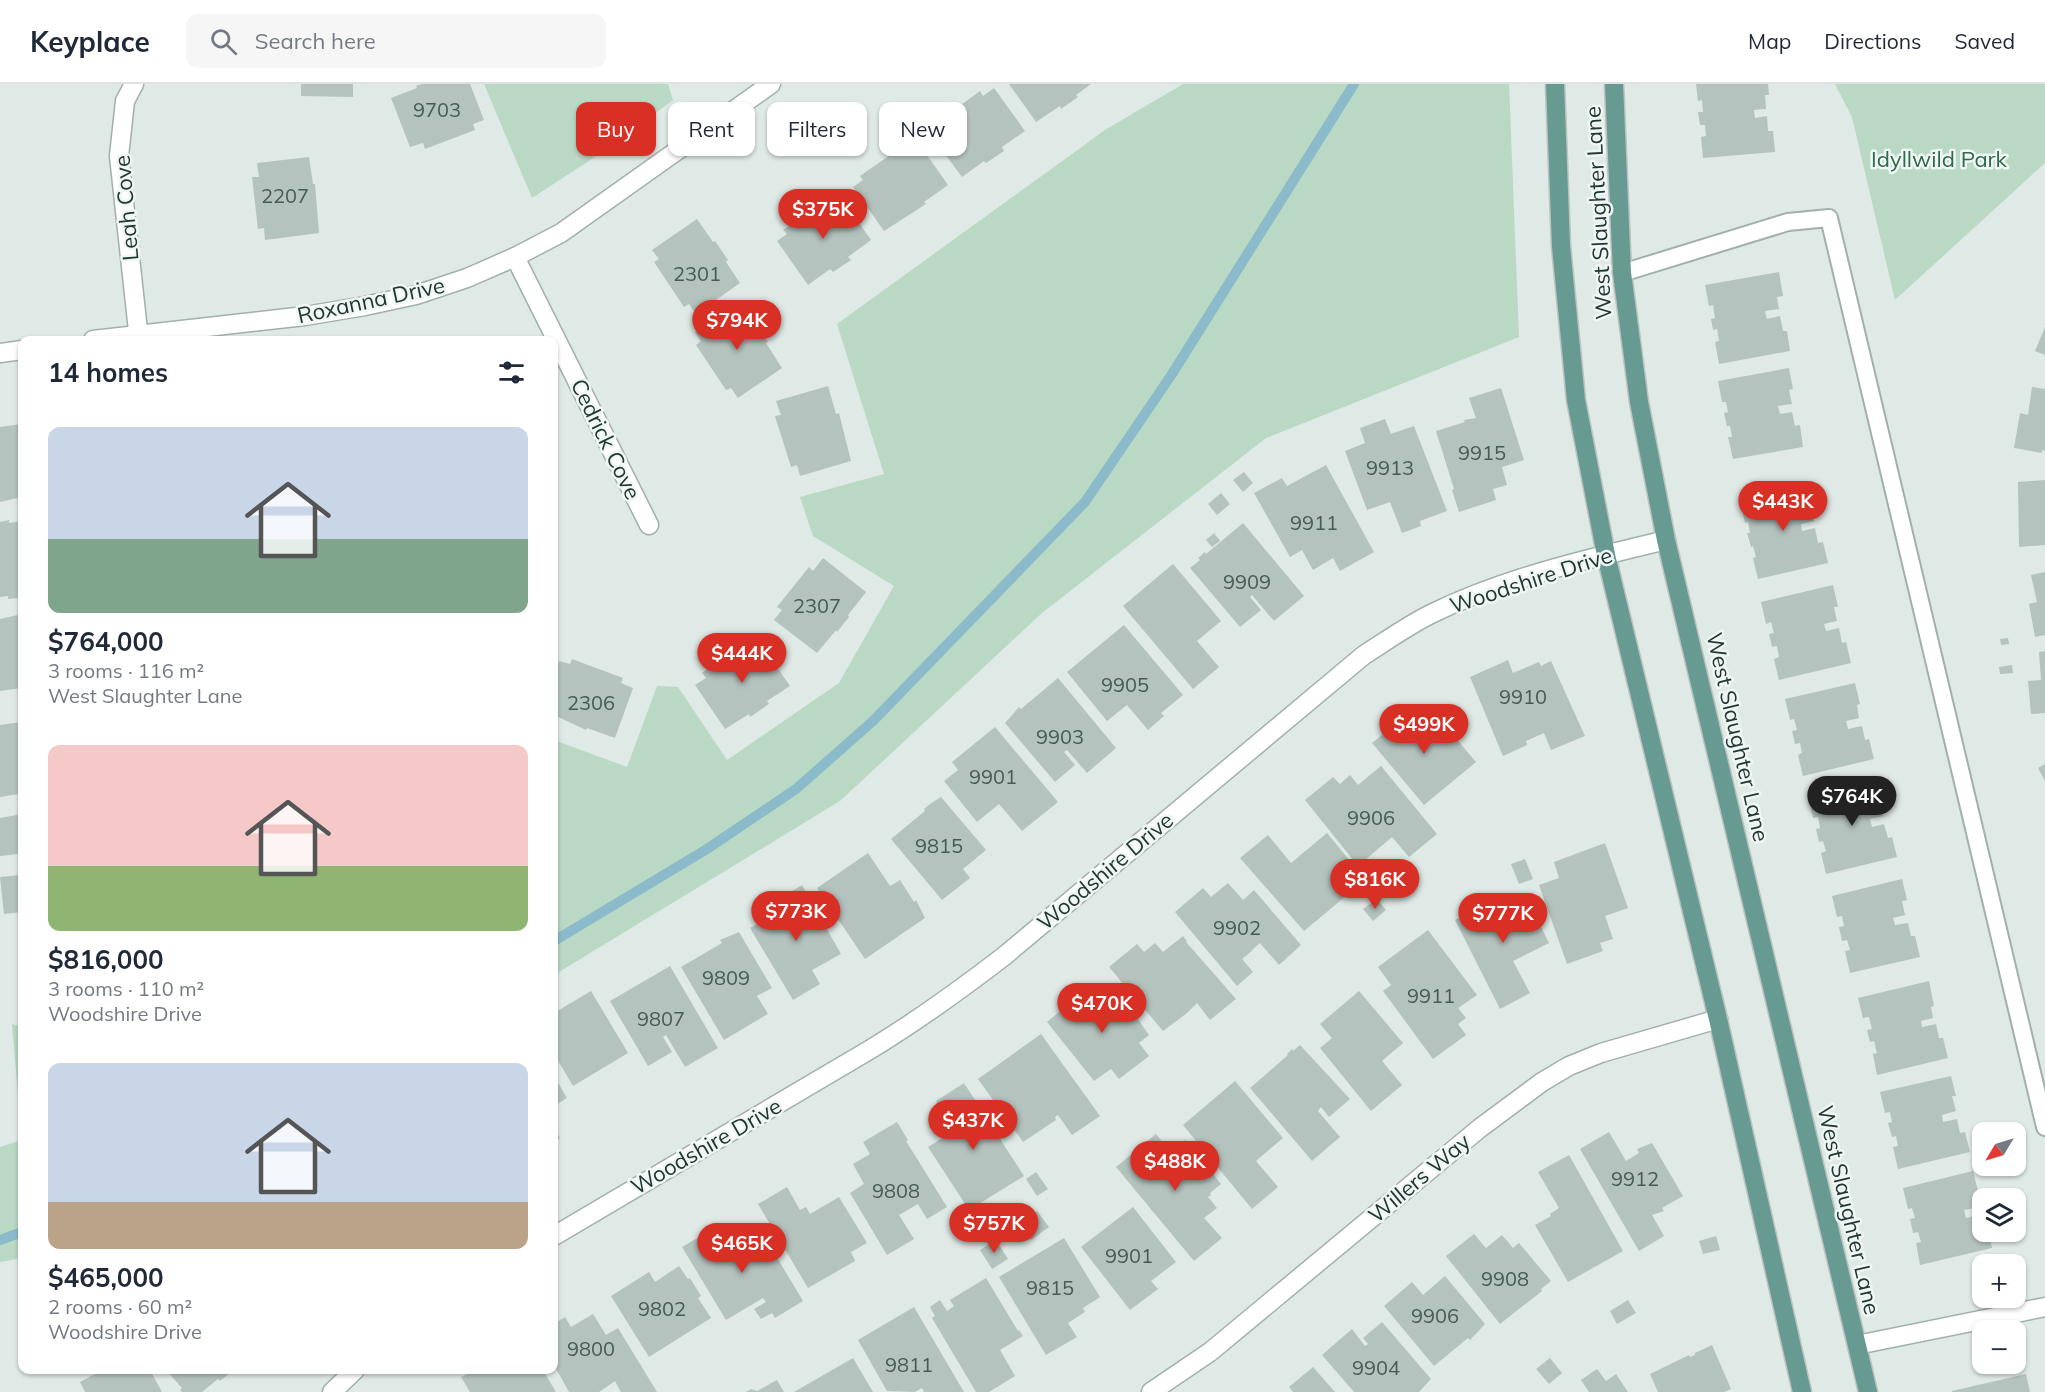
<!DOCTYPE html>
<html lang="en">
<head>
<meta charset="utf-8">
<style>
  :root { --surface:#fff; --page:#f6f6f7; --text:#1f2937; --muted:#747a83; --line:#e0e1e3; --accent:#d93025 }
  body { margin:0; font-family:Mulish,sans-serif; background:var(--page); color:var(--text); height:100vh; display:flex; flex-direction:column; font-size:22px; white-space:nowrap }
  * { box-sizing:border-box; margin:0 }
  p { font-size:20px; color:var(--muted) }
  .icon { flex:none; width:33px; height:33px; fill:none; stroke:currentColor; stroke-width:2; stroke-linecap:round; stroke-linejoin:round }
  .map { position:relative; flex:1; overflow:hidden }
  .details { position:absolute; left:18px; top:252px; width:540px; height:1038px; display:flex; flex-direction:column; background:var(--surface); border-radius:12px; box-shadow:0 2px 4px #0004 }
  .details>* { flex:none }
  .guide { position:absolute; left:576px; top:18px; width:570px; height:54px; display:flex; gap:12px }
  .needle { width:39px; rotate:232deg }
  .buttons { position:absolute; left:1972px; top:1038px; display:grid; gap:12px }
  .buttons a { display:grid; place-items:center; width:54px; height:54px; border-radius:12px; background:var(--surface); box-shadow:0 2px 4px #0004; font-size:30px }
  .price { position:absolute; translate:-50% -51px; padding:0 14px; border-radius:21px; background:var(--accent); color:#fff; font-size:20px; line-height:39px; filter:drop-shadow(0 2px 3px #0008) }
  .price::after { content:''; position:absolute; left:50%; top:36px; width:18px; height:14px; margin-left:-9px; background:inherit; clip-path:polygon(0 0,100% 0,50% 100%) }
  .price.selected { background:#222; color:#fff }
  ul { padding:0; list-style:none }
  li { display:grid; align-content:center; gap:12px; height:318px; padding:0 30px }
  li span { display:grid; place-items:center; height:186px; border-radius:12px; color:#555 }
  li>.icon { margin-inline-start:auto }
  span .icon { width:108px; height:108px; fill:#fffc; stroke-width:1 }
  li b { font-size:26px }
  h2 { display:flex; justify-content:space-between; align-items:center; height:72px; padding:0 30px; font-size:26px }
  .chip { padding:0 21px; border-radius:12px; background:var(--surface); box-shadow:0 2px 4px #0004; font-size:21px; line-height:54px }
  .chip.selected { background:var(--accent); color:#fff }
  header { display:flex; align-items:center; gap:36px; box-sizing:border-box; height:84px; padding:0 30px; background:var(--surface); border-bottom:2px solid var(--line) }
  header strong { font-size:28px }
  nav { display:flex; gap:33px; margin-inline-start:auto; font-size:21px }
  .search { width:420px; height:54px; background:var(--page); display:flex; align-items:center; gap:15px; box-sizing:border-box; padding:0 21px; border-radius:12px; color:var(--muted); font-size:22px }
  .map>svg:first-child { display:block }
</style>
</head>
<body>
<header>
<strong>Keyplace</strong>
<div class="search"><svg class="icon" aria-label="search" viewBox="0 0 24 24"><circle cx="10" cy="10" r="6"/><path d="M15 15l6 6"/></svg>Search here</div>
<nav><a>Map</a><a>Directions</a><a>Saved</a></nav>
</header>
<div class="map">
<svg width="2045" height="1308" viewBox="0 0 2045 1308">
  <rect width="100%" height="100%" fill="#dfe9e5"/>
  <g fill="#b9d9c4">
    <polygon points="484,0 668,0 673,16 607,65 532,114"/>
    <polygon points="1183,0 1509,0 1519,253 1266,354 1042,529 840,717 554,891 554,656 627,683 657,602 678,603 727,676 839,599 894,502 813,452 800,413 884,390 837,240 1105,46"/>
    <polygon points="1835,0 2045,0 2045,79 1895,216 1852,33"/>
    <polygon points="12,940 22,943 22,1174 0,1178 0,1063 22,1056"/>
  </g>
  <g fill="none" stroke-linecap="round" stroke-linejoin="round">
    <g stroke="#8bbbca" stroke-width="10">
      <polyline points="554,857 707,765 796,705 873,637 1085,418 1172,290 1354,0"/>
      <polyline points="0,1156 22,1148"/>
    </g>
  </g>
  <g fill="#b5c3be">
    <polygon points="301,0 353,0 353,13 301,12"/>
    <polygon points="422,0 470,0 484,36 473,40 475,46 425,65 423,59 410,63 391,14 417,4 416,2"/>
    <polygon points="1009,0 1091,0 1076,11 1078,13 1061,25 1060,22 1036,38"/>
    <polygon points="1696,0 1768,0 1769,11 1765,11 1766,25 1754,26 1755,34 1767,32 1768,47 1773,47 1775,68 1703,74 1701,53 1706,52 1705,41 1700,41 1698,28 1703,28 1702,16 1698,17"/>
    <polygon points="994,4 1025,47 1002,63 1004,67 986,79 984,77 962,93 930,50 940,42 937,38 940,36 980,7 983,12"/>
    <polygon points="917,57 948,101 924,118 926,120 884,147 853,103 863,96 860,92 903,62 906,65"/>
    <polygon points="309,73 313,100 315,100 319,149 265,156 264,144 258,145 252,93 259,93 257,79"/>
    <polygon points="841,113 871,156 848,173 851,176 833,188 830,185 808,201 777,157 787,150 783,146 828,114 831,120"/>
    <polygon points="697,135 713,158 715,157 728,176 726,178 740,199 696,230 689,220 684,223 654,178 659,175 652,166"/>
    <polygon points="1779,188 1783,212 1777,213 1779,225 1765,227 1767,235 1780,232 1783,247 1787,247 1790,267 1719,280 1715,258 1719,257 1717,245 1713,246 1711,235 1715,234 1713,221 1709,222 1705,201"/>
    <polygon points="739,219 755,243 757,241 768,258 766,259 782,284 738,314 731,304 726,306 696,261 701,257 695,248"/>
    <polygon points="2045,243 2045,271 2035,267"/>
    <polygon points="1789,284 1793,305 1789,306 1792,320 1778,322 1780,330 1792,328 1795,342 1800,341 1803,363 1733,375 1728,353 1732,353 1730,342 1727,342 1724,329 1728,328 1726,318 1722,318 1718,297"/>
    <polygon points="828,302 836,330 839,329 851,377 800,392 797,381 791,383 775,332 781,331 776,317"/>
    <polygon points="2032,303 2045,305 2045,367 2042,366 2042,369 2014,364 2020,329 2028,331"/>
    <polygon points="1501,304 1524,376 1502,383 1507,401 1493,405 1496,416 1459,428 1452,406 1454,405 1436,347 1465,338 1464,336 1476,334 1469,314"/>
    <polygon points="1385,335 1391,350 1414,342 1447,427 1420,437 1421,442 1402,449 1390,418 1367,426 1345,367 1365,359 1360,344"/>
    <polygon points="22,340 22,413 0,418 0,343"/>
    <polygon points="1326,381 1374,468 1340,487 1333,474 1313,486 1302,466 1290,473 1254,409 1282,394 1287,402"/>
    <polygon points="1244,388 1253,399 1243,408 1233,396"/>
    <polygon points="2045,396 2045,461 2019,463 2018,398"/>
    <polygon points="1809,401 1814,421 1810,422 1814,437 1801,440 1802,447 1815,444 1818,459 1823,458 1828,479 1758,495 1753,474 1756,473 1753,462 1751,463 1747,449 1750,449 1748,438 1745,439 1740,417"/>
    <polygon points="1221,409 1230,420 1217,431 1208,420"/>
    <polygon points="9,436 9,439 22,437 22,511 19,511 19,514 8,515 8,512 0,513 0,438"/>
    <polygon points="1243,439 1304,512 1274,537 1252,511 1250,513 1261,526 1240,543 1190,484 1200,476 1198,474 1205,468 1206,470"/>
    <polygon points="1214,449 1220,457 1212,463 1206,456"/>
    <polygon points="823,474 866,508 848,531 849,533 837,548 836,546 817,569 774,536 782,526 777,523 809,483 813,487"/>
    <polygon points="1173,480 1221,537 1197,557 1219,583 1193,605 1123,522"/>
    <polygon points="2045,488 2045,551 2035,553 2029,520 2037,518 2031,491"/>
    <polygon points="1833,501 1838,523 1834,523 1837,537 1824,540 1826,547 1839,544 1842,559 1846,558 1851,579 1779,596 1774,575 1779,573 1777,562 1772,563 1769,550 1774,549 1771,538 1766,540 1761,518"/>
    <polygon points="22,530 22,604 0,607 0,535"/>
    <polygon points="1124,541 1183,611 1161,629 1164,632 1148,646 1127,621 1107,637 1067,588"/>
    <polygon points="2008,554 2009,560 2001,561 2000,555"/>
    <polygon points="760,558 790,602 767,617 769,620 750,633 749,630 725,645 695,601 706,594 702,589 745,560 749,566"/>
    <polygon points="2045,567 2045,629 2031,630 2028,597 2041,596 2039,568"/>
    <polygon points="572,575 623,594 621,599 633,604 615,654 587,644 586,646 554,631 554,592 559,577 570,580"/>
    <polygon points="1508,576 1513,589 1539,578 1541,582 1551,577 1585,652 1551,666 1544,649 1526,657 1527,661 1503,672 1470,593"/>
    <polygon points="2012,581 2013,589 2000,590 1999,583"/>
    <polygon points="1058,594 1116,664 1087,689 1067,666 1064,668 1075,681 1055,698 1005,639 1019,623 1021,625"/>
    <polygon points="1855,599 1860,620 1857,621 1859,634 1846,637 1848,645 1862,642 1865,656 1869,655 1874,675 1803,692 1798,671 1802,669 1800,659 1795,660 1792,647 1797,646 1794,635 1790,636 1785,615"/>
    <polygon points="1430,624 1476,678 1424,721 1372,659 1403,634 1408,641"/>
    <polygon points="22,638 22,712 20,712 19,710 0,713 0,641"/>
    <polygon points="995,643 1058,718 1022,747 999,720 977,738 944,697 958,686 952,678"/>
    <polygon points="2045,680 2045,697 2038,684"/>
    <polygon points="1381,682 1437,750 1409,773 1392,753 1358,782 1305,716 1333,693 1340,700 1350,691 1358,701"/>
    <polygon points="1879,697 1884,717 1880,719 1883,732 1870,735 1872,743 1884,740 1888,754 1892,753 1897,773 1826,790 1821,769 1826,767 1823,757 1819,758 1816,745 1820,744 1818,733 1813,734 1808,713"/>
    <polygon points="941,713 986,766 963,785 970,794 942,816 891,755 925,727 924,725 930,720"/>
    <polygon points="22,730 22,828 4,830 0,793 20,791 18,770 0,772 0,734"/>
    <polygon points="1327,749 1360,789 1340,805 1346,812 1304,847 1240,774 1268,751 1291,779"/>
    <polygon points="1605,759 1628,824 1605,832 1613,855 1600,859 1603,867 1567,880 1539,801 1559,794 1554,778"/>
    <polygon points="868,769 890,802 900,796 914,818 916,816 925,834 865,875 817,804"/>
    <polygon points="1525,775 1533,795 1519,800 1511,780"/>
    <polygon points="1902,795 1907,816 1902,817 1905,831 1893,834 1895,841 1908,839 1911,852 1915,852 1920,873 1850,889 1845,867 1850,866 1847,856 1842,857 1839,843 1844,842 1842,832 1837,833 1832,812"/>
    <polygon points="1228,799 1243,816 1254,806 1301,861 1279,881 1260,859 1251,867 1252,867 1242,875 1253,888 1237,902 1175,828 1203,804 1211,813"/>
    <polygon points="802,801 841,870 812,886 820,900 793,916 750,844 785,824 779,815"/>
    <polygon points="1503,811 1508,820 1525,811 1549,859 1513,877 1530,909 1500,925 1455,836"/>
    <polygon points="1377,815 1386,826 1373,837 1363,825"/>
    <polygon points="1428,846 1477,911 1458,924 1466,934 1458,940 1466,951 1433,975 1383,907 1391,901 1378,883"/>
    <polygon points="739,848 772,904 757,912 768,930 724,956 681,883 722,859 720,856"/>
    <polygon points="1183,852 1187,857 1186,858 1236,915 1210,936 1197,919 1187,929 1163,947 1109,883 1137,860 1144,868 1155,859 1163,868"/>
    <polygon points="670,882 718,964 685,983 666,951 663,953 672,968 648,982 610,917"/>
    <polygon points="1929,897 1934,922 1931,923 1933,934 1921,937 1922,943 1936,940 1939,954 1943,954 1948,974 1877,991 1873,970 1877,969 1874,957 1870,958 1867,946 1872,945 1869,933 1863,934 1858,914"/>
    <polygon points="1107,900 1120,917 1123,914 1149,951 1139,959 1149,972 1119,995 1111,985 1094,997 1047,938 1071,918 1076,925"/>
    <polygon points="591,907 628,969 573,1002 554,970 554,929"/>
    <polygon points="1359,907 1403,959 1382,977 1402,1001 1371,1027 1320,964 1332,954 1320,940"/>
    <polygon points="1041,950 1100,1032 1072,1051 1058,1031 1055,1033 1056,1036 1023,1058 978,995"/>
    <polygon points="1300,961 1350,1015 1329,1033 1321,1023 1318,1027 1340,1053 1312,1077 1250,1004 1288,971 1287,970 1292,965 1293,967"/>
    <polygon points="554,992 567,1014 554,1022"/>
    <polygon points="1951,992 1956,1012 1952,1012 1956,1027 1942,1031 1943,1038 1957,1035 1960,1049 1965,1048 1970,1068 1898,1085 1893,1063 1898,1062 1896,1052 1892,1053 1888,1039 1892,1038 1890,1028 1885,1029 1880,1008"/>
    <polygon points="1235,997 1283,1054 1256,1077 1278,1103 1252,1125 1183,1041"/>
    <polygon points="964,999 1024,1092 969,1126 928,1063 955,1046 936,1017"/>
    <polygon points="897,1038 908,1056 906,1057 947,1123 927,1135 918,1120 899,1131 914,1155 887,1171 850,1109 864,1100 853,1080 870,1070 863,1058"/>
    <polygon points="554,1044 560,1054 554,1058"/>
    <polygon points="1609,1048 1626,1077 1639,1069 1637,1065 1652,1059 1683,1112 1662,1124 1664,1127 1652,1131 1664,1152 1639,1167 1580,1065"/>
    <polygon points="1156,1050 1170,1068 1185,1056 1221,1100 1210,1109 1211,1111 1208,1113 1217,1124 1204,1134 1222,1154 1194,1177 1116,1083"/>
    <polygon points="1569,1071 1623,1167 1568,1198 1535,1141 1551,1132 1550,1130 1559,1124 1538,1088"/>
    <polygon points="1973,1087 1978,1107 1973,1109 1976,1124 1964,1126 1966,1134 1979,1131 1983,1148 1988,1148 1992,1164 1920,1181 1916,1159 1921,1158 1918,1148 1913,1149 1910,1135 1915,1134 1912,1124 1908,1125 1903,1104"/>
    <polygon points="1036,1088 1048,1105 1037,1112 1026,1095"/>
    <polygon points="787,1103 800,1126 806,1123 810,1130 839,1113 867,1159 851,1168 855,1177 808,1204 758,1120"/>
    <polygon points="1133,1123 1176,1178 1151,1197 1158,1205 1130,1226 1081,1163"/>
    <polygon points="1037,1127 1049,1143 1031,1156 1019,1140"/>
    <polygon points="716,1143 720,1151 728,1147 736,1159 760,1145 803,1217 775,1234 772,1229 761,1235 754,1225 766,1218 763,1214 726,1236 682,1163"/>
    <polygon points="1474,1150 1486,1164 1502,1151 1513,1164 1519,1159 1551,1197 1541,1205 1542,1207 1500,1240 1446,1172"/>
    <polygon points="1716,1152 1720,1166 1703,1170 1699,1157"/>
    <polygon points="1064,1154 1100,1213 1083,1224 1085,1228 1068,1239 1077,1253 1046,1271 999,1193"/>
    <polygon points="996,1156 1008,1175 992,1185 980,1166"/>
    <polygon points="679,1182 688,1195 690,1194 701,1212 698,1214 711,1234 649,1273 611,1212 649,1188 655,1198"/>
    <polygon points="1445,1192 1485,1240 1470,1256 1468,1254 1434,1282 1384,1222 1412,1198 1423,1211"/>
    <polygon points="986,1194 1018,1247 1019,1246 1023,1252 1000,1266 1015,1292 989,1308 976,1308 932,1234 935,1232 930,1223 940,1216 947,1227 954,1222 950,1216"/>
    <polygon points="1628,1216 1636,1229 1617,1240 1610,1227"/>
    <polygon points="914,1223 964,1308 924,1308 922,1304 915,1308 887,1307 858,1256"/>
    <polygon points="593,1230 606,1251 618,1244 657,1308 621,1308 615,1297 599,1308 569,1308 554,1281 554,1240 565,1233 571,1243"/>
    <polygon points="1382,1238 1431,1295 1419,1308 1354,1308 1322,1271 1352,1245 1365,1262 1368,1260 1363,1254"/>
    <polygon points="1712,1261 1731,1305 1724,1308 1658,1308 1650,1290 1689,1271 1690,1273 1695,1271 1695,1269"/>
    <polygon points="853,1274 873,1308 794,1308 813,1297"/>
    <polygon points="1550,1274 1562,1289 1549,1300 1536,1285"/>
    <polygon points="1313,1283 1335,1308 1293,1308 1289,1303"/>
    <polygon points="1597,1285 1606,1297 1616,1290 1628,1308 1589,1308 1581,1296"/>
    <polygon points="102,1286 150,1286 162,1308 85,1308 80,1298"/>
    <polygon points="166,1286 234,1286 220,1297 218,1295 202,1308 182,1308 180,1306 182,1304"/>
    <polygon points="475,1286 516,1286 517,1287 520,1286 543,1286 556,1308 470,1308 461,1293"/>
    <polygon points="2026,1290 2030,1308 1952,1308 1952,1307"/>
    <polygon points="777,1296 784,1308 746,1308 751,1305 757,1307"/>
  </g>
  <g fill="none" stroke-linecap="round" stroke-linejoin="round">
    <g stroke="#a2b0ac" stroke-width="20">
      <polyline id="lane" points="1622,189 1788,138 1829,134 2045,1043"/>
    </g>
    <g stroke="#a2b0ac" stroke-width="21">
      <g id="street">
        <polyline points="134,0 125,17 119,72 139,256"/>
        <polyline points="515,173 649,441"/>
        <polyline points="93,256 305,232 365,222 416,211 467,194 515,173 561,149 771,0"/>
        <polyline points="0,269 22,266"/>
        <path d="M554,1152L871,965C917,937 960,906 1003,873L1364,571C1386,557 1407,542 1431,530C1504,494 1587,475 1666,456"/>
        <polyline points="1857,1261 2045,1223"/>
        <polyline points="332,1308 355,1286"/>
        <polyline points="1151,1308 1210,1268 1480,1044 1542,998 1569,982 1601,969 1718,935"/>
      </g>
    </g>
    <g stroke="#bcc3c2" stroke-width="21">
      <g id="primary">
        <polyline points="1555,0 1561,162 1576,316 1606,471 1718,935 1802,1308"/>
        <polyline points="1614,0 1622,189 1639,318 1666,456 1868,1308"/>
      </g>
    </g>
    <use href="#lane" stroke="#fff" stroke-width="16"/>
    <use href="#street" stroke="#fff" stroke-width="18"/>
    <use href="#primary" stroke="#679b92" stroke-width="18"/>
  </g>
  <g text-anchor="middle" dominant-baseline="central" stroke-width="5" stroke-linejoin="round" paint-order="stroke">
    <g font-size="20" fill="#465a56">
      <text x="437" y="25">9703</text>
      <text x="285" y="111">2207</text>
      <text x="697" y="189">2301</text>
      <text x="1482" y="368">9915</text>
      <text x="1390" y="383">9913</text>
      <text x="1314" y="438">9911</text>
      <text x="1247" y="497">9909</text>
      <text x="817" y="521">2307</text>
      <text x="1125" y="600">9905</text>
      <text x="1523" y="612">9910</text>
      <text x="591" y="618">2306</text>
      <text x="1060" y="652">9903</text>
      <text x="993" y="692">9901</text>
      <text x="1371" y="733">9906</text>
      <text x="939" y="761">9815</text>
      <text x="1237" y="843">9902</text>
      <text x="726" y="893">9809</text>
      <text x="1431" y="911">9911</text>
      <text x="661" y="934">9807</text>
      <text x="1635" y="1094">9912</text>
      <text x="896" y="1106">9808</text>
      <text x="1129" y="1171">9901</text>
      <text x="1505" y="1194">9908</text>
      <text x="1050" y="1203">9815</text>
      <text x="662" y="1224">9802</text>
      <text x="1435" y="1231">9906</text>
      <text x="591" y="1264">9800</text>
      <text x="909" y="1280">9811</text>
      <text x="1376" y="1283">9904</text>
    </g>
    <g font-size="22" fill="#2f6a4b" stroke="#eff6f3">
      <text x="1939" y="75">Idyllwild Park</text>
    </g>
    <g font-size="22" fill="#213733" stroke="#eff6f3">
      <text transform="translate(126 124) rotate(-95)">Leah Cove</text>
      <text transform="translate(1598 129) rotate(-93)">West Slaughter Lane</text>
      <text transform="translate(371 216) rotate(-12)">Roxanna Drive</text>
      <text transform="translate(606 355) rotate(64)">Cedrick Cove</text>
      <text transform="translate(1531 496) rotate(-18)">Woodshire Drive</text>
      <text transform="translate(1738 653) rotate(77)">West Slaughter Lane</text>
      <text transform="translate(1105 787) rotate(-40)">Woodshire Drive</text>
      <text transform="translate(706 1062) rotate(-30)">Woodshire Drive</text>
      <text transform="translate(1419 1094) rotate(-40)">Willers Way</text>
      <text transform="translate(1849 1126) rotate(77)">West Slaughter Lane</text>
    </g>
  </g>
</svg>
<div class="buttons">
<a><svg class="needle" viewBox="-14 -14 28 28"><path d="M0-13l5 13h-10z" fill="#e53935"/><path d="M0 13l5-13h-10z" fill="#747a83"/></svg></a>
<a><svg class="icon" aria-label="layers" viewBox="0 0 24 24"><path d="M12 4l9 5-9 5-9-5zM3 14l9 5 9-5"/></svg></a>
<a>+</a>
<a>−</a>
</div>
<b class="price" style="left:823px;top:156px">$375K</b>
<b class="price" style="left:737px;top:267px">$794K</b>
<b class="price" style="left:1783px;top:448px">$443K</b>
<b class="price" style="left:742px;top:600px">$444K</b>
<b class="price" style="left:1424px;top:671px">$499K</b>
<b class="price selected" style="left:1852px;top:743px">$764K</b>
<b class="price" style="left:1375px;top:826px">$816K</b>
<b class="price" style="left:796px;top:858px">$773K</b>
<b class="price" style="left:1503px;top:860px">$777K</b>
<b class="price" style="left:1102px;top:950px">$470K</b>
<b class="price" style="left:973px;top:1067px">$437K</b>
<b class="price" style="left:1175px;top:1108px">$488K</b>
<b class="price" style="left:994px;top:1170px">$757K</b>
<b class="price" style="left:742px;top:1190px">$465K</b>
<div class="guide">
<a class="chip selected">Buy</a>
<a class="chip">Rent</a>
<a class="chip">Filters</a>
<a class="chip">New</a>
</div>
<section class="details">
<h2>14 homes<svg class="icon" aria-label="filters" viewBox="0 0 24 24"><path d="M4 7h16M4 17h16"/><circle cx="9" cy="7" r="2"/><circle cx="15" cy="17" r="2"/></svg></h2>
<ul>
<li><span style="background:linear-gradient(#c9d6e8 60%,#7fa58c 0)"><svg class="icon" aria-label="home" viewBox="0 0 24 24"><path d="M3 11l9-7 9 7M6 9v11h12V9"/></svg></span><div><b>$764,000</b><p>3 rooms · 116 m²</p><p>West Slaughter Lane</p></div></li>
<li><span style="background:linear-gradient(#f6c9c9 65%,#8fb573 0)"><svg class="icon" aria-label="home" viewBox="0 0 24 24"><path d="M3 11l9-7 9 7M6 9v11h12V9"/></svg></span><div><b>$816,000</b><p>3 rooms · 110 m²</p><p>Woodshire Drive</p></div></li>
<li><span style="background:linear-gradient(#c9d6e8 75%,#b9a48a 0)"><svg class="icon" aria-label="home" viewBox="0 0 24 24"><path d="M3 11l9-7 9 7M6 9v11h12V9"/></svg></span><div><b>$465,000</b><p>2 rooms · 60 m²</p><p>Woodshire Drive</p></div></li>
</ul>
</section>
</div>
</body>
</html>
